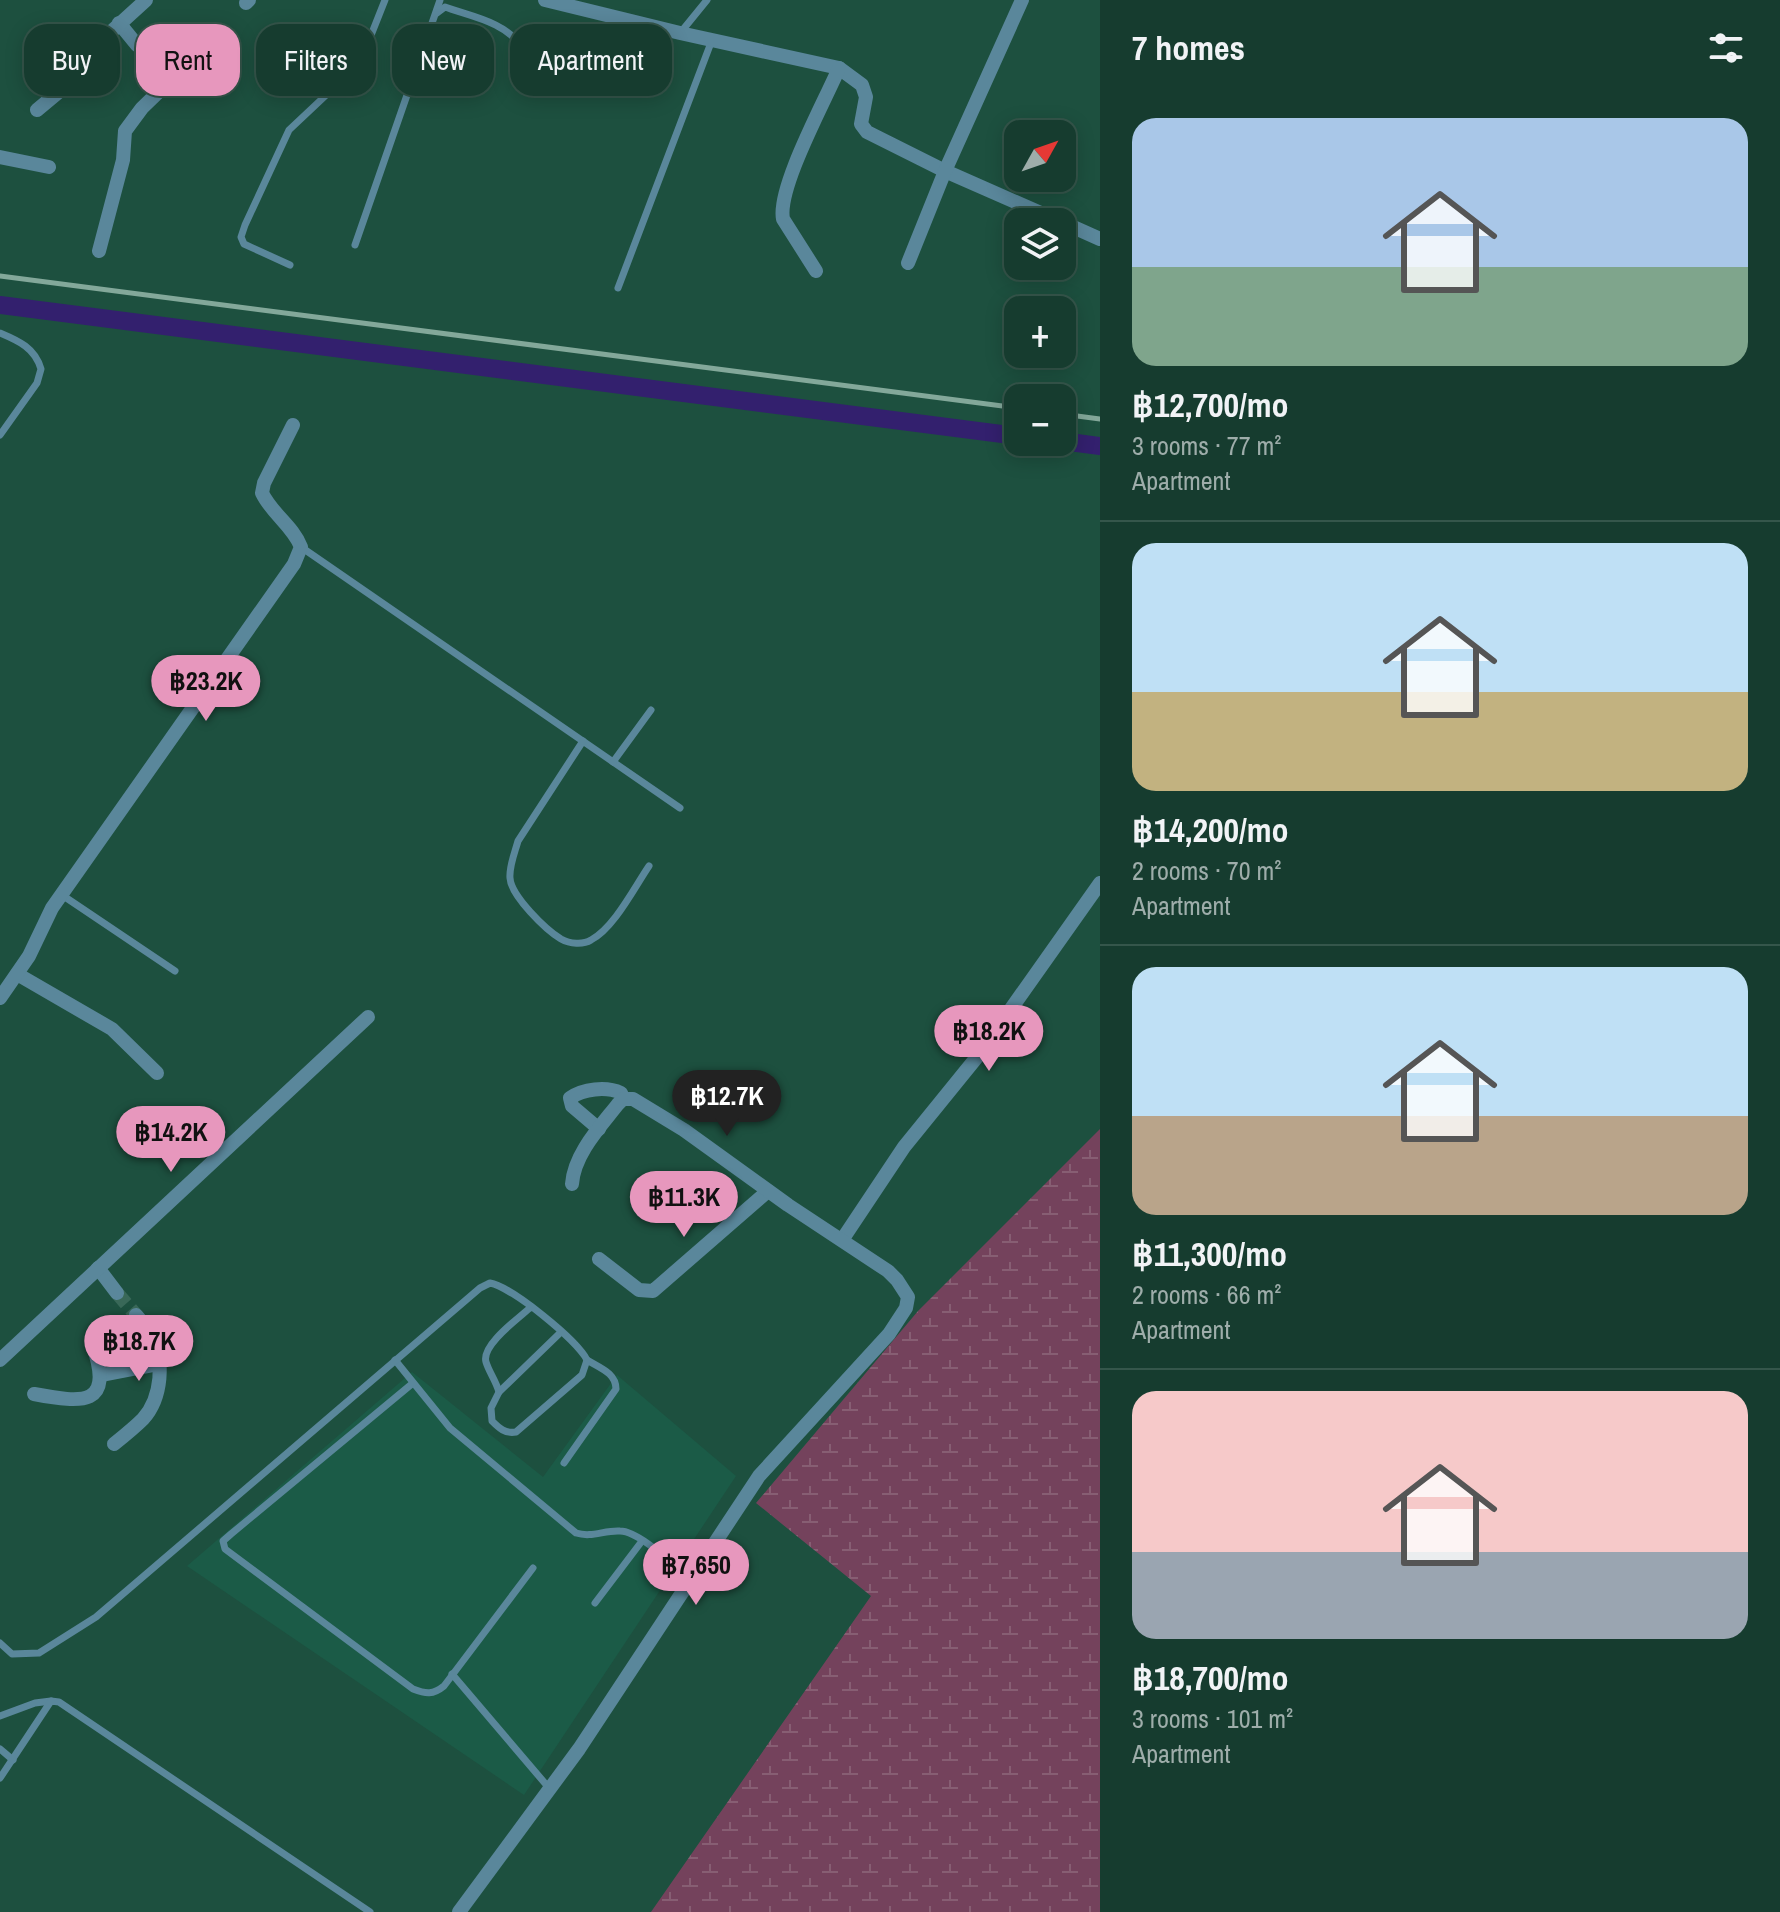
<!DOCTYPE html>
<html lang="en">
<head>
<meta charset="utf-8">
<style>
  :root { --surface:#163c2f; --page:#23473b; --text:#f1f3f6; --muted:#9eadaa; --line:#35564b; --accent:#e797bd }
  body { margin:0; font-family:"Archivo Narrow",sans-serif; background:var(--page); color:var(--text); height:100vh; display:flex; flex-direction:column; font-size:30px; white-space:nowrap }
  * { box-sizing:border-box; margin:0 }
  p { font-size:26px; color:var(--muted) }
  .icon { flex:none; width:44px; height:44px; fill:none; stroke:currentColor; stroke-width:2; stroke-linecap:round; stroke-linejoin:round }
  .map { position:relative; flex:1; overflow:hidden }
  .sheet { display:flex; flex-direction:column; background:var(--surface); width:680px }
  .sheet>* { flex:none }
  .banner { position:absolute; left:24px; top:24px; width:760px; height:72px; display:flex; gap:16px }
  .needle { width:52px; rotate:50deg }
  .buttons { position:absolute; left:1004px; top:120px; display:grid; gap:16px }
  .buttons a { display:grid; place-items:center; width:72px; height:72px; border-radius:16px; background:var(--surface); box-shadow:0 4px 20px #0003,0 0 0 2px var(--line); font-size:40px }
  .price { position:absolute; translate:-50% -68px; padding:0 18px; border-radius:28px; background:var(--accent); color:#111; font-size:26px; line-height:52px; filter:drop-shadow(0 2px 4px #0008) }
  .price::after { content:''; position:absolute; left:50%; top:48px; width:24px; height:18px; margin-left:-12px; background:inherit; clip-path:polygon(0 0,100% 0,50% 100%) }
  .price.on { background:#222; color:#fff }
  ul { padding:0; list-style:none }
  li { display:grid; align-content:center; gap:16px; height:424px; padding:0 32px }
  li+li { border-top:2px solid var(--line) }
  li span { display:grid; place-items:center; height:248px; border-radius:24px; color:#555 }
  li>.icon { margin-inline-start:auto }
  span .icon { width:144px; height:144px; fill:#fffc; stroke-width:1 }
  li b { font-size:34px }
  h2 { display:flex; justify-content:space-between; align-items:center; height:96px; padding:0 32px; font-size:34px }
  .chip { padding:0 28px; border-radius:24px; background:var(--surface); box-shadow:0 4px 20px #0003,0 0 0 2px var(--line); font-size:28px; line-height:72px }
  .chip.on { background:var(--accent); color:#111 }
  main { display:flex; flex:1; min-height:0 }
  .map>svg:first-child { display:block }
</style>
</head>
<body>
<main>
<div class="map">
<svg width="1100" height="1912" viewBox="0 0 1100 1912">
  <defs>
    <pattern id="wetland-marsh" width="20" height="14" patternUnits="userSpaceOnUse" patternTransform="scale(2)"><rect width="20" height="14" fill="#74425c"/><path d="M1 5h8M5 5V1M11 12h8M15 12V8" fill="none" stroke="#875e73"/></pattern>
  </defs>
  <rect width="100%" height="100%" fill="#1d503f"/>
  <polygon fill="#1b5b47" points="412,1372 543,1477 617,1375 736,1476 524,1795 187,1566"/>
  <polygon fill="url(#wetland-marsh)" points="1100,1129 1100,1912 651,1912 871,1596 756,1503 918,1311"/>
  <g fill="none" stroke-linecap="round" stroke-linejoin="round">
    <g stroke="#33206e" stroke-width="18">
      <polyline points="0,305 1018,436"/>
      <polyline points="1062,441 1100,446"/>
    </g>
    <polyline stroke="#396858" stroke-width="14" stroke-dasharray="14 7" stroke-linecap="butt" points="117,1293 136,1315"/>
    <g stroke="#5a879b" stroke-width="7">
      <path d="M437,13L445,7C469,16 507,22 521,47"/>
      <polyline points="681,32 707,0"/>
      <polyline points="355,245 440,0"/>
      <polyline points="290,265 244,244 241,237 245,225 289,130 357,66 362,58 385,0"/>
      <polyline points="618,288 712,40"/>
      <path d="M0,333C19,341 35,348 41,369L37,383L0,435"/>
      <polyline points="301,547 680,808"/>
      <path d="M583,741L518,841C515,852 509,866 510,878C511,896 546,930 561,939C570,944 583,945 591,940C614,928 634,888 649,866"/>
      <polyline points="613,762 651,710"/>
      <polyline points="62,895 175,971"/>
      <path d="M395,1360L450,1428L576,1533C592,1538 604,1530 620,1531C639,1531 675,1566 690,1578"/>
      <path d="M413,1383L231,1534L223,1541L225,1549L413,1689C426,1694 433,1695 444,1686L533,1568"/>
      <polyline points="499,1392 561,1332"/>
      <path d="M564,1463L616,1389C616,1373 600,1368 587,1360"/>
      <polyline points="595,1603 642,1541"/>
      <path d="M0,1643L12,1654L39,1653L96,1617L480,1288L490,1283C512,1287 577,1340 587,1360L582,1375L516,1432C505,1434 499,1428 492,1421L491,1408L499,1392C496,1381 489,1372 486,1362C481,1345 519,1318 531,1307"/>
      <polyline points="452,1674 549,1788"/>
      <polyline points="0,1716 35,1703 51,1701"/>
      <polyline points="0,1749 13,1760"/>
      <polyline points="0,1778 51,1701 59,1702 370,1912"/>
    </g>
    <g stroke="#5a879b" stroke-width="14">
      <polyline points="545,0 680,33 839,68 862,85 866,97 861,124 867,132 945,171 1061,222"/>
      <polyline points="246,3 249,0"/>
      <polyline points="37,110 67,85 101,41 146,0"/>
      <polyline points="0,157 49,167"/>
      <polyline points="1062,222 1100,239"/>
      <polyline points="99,251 123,160 125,131 142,108 174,77 168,69 137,45 119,23"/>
      <polyline points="908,263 945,171 1022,0"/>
      <path d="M816,271L783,219C777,188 825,101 839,68"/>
      <polyline points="17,974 112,1029 157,1073"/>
      <path d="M0,998L29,956L52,908L294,564L301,547C293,526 272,514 262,493L264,483L293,425"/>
      <path d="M599,1129L572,1106L570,1098C583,1089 606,1086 621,1093L623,1099"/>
      <polyline points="842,1240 904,1147 977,1057 1100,883"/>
      <polyline points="599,1259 639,1290 653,1291 768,1191"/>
      <polyline points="98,1268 117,1293"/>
      <polyline points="0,1360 368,1017"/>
      <polyline points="102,1375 159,1364"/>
      <path d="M34,1394C83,1403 114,1407 93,1346"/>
      <path d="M114,1444C124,1436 134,1428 143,1419C162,1398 165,1360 151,1335C148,1328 141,1321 136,1315"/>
      <path d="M459,1912L579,1749L759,1476L889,1334L906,1308L908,1297L897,1280L888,1271L788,1205L684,1130L633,1099H623L618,1104C600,1127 574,1154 572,1184"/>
    </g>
    <g stroke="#83a89a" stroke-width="5">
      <polyline points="0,276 1018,408"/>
      <polyline points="1062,414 1100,419"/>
    </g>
  </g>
</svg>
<div class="buttons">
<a><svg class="needle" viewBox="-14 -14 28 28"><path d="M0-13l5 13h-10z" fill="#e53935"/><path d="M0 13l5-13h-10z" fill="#9eadaa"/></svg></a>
<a><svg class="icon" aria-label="layers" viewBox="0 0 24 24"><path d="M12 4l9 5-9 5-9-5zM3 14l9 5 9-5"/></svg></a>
<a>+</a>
<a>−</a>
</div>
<b class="price" style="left:206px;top:723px">฿23.2K</b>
<b class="price" style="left:989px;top:1073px">฿18.2K</b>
<b class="price on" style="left:727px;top:1138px">฿12.7K</b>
<b class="price" style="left:171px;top:1174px">฿14.2K</b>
<b class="price" style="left:684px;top:1239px">฿11.3K</b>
<b class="price" style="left:139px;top:1383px">฿18.7K</b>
<b class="price" style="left:696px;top:1607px">฿7,650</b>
<div class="banner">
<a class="chip">Buy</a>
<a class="chip on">Rent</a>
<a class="chip">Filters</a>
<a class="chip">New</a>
<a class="chip">Apartment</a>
</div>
</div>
<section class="sheet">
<h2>7 homes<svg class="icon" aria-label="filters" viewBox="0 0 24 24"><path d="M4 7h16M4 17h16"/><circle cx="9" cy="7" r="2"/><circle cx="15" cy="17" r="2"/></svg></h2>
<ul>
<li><span style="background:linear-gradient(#a9c7e8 60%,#7fa58c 0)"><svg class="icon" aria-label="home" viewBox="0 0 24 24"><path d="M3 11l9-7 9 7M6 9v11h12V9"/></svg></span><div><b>฿12,700/mo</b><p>3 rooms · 77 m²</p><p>Apartment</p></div></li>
<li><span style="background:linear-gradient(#bfe0f5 60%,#c2b280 0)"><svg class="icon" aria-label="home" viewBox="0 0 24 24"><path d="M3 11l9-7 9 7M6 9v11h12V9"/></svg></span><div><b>฿14,200/mo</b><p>2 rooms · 70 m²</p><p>Apartment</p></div></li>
<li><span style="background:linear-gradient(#bfe0f5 60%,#b9a48a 0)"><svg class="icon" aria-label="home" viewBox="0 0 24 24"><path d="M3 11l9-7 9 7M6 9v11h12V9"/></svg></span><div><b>฿11,300/mo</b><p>2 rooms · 66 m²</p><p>Apartment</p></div></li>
<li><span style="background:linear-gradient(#f6c9c9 65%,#9aa5b1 0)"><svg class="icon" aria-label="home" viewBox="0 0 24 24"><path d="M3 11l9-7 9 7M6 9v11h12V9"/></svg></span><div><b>฿18,700/mo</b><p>3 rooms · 101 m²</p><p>Apartment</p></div></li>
</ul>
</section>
</main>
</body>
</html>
